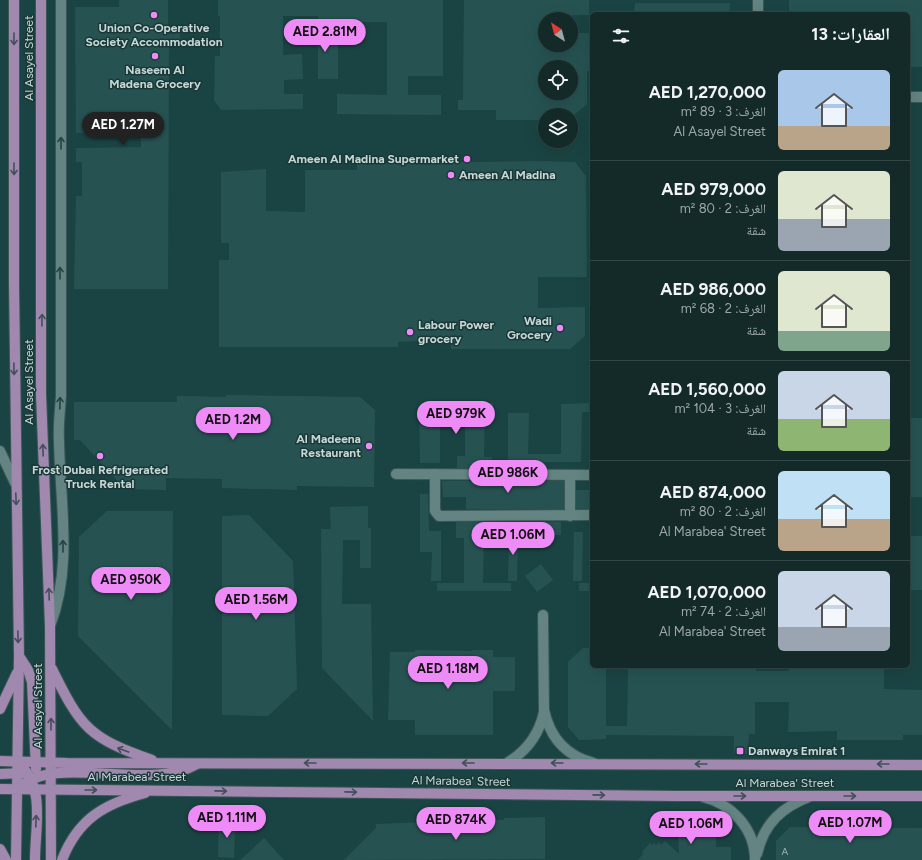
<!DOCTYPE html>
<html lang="ar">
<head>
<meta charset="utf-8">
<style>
  :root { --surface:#132a29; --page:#1c3231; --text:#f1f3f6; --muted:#9da7a8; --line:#324646; --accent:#ef8bf7 }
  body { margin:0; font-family:Figtree,"Noto Naskh Arabic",sans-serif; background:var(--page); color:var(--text); direction:rtl; height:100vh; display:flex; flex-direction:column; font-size:15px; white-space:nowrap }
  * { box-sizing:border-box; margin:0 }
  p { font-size:13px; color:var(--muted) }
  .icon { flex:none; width:22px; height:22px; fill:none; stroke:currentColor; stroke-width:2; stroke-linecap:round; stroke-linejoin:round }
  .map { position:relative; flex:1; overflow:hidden; direction:ltr }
  .side { position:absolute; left:590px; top:12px; width:320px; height:656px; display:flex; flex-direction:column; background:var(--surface); border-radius:6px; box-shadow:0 4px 16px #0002,0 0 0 1px var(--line); direction:rtl }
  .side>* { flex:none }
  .needle { width:26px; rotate:324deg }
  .controls { position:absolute; left:538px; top:12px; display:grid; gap:8px }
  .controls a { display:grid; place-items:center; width:40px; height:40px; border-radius:50%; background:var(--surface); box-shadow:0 4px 16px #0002,0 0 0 1px var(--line); font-size:20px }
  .price { position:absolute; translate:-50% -34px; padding:0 9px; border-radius:14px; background:var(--accent); color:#111; font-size:13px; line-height:26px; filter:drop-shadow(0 1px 2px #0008) }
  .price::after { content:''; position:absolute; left:50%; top:24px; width:12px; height:9px; margin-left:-6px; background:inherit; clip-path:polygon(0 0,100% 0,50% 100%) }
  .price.on { background:#222; color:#fff }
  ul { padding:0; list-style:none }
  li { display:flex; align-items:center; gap:12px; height:100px; padding:0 20px }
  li+li { border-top:1px solid var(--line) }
  li span { display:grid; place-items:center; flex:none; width:112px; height:80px; border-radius:6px; color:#555 }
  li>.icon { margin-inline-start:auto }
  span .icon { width:48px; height:48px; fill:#fffc; stroke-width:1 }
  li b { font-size:17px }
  h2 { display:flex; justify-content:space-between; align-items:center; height:48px; padding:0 20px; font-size:17px }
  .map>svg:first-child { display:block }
</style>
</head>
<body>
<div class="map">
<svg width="922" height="860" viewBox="0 0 922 860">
  <rect width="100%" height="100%" fill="#193837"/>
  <path fill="#1a4443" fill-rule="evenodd" d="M0,0H922V860H0ZM592,14H908V666H592ZM545,19H571V45H545ZM545,67H571V93H545ZM545,115H571V141H545Z"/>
  <g fill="#265352" fill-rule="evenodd">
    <polygon points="119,0 168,0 168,34 180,33 180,43 169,43 168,289 74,289 76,196 82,196 82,162 76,162 76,148 141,147 141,133 76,133 75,7 119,7"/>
    <polygon points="218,0 443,0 443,76 408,76 408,95 441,95 441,115 337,114 337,94 387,95 387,22 338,22 338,79 318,79 318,16 283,16 283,55 302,54 303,79 284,80 284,94 303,94 303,109 221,110 214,100 215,56 220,56 220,16 218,16"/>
    <path d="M464,0H589V15L550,16V19H545V45H571V33H592L591,71H587V104L574,115L543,114V120H496V110H458V100H463ZM545,67H571V93H543V72H545Z"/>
    <polygon points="789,0 922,0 922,67 908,67 908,14 789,14"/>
    <polygon points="635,3 730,3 729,14 634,14"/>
    <polygon points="535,161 575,162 586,176 587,277 538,277 538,308 585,307 585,336 570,349 451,349 451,342 417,341 398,342 398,347 219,347 219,260 229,260 229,243 221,243 221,172 266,169 266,211 305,212 305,170 357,170 357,164"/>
    <polygon points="226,395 360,397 375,410 374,487 297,486 297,490 222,488 222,479 166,478 166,490 125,489 80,440 74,440 74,402 177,402 177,396 226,397"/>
    <polygon points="493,403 493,411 485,411 484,457 492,457 492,468 457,468 457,456 465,456 465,412 440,412 440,463 420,463 419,414 430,414 430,404"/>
    <polygon points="592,403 592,412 582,412 581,462 508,462 508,413 529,413 528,454 561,454 561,404"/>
    <rect x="908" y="418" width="14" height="79"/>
    <polygon points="442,481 564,481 564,509 466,509 466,497 443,497"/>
    <rect x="576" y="490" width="16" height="19"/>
    <polygon points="420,494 428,494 429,531 441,531 441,581 431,581 432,552 420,552"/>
    <polygon points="368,506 368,528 371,528 371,568 360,568 360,540 343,540 342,604 371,604 373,721 322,668 321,529 331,529 330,507"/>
    <polygon points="107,511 173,511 172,730 78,636 79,537"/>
    <polygon points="249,515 293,561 297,689 268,716 222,715 222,516"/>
    <polygon points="456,522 492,522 492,538 484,538 483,583 511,583 511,591 437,591 437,583 464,583 464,538 456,538"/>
    <rect x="525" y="522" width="36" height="13"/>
    <polygon points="509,532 518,532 517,581 508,581"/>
    <polygon points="574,532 583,532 582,581 573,581"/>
    <rect x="908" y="536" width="14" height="54"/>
    <polygon points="541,564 553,580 537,592 525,576"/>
    <rect x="579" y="583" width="13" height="8"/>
    <polygon points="583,648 592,648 592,666 606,666 606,726 627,726 628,666 756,666 756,671 789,671 789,666 884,666 884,689 922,690 922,735 903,735 903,740 837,740 837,731 788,732 789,702 755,702 755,734 749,734 747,754 734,753 734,736 606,735 606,739 579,740 568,727 568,662"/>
    <polygon points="415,650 472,651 472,650 493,650 493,657 515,657 515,691 493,691 493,735 415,735 415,720 388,720 390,652 415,652"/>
    <polygon points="545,817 545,859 344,860 376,828 376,824 427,822 427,824 461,824 461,820 504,820 504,818"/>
    <polygon points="219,821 235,821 234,858 218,857"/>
    <polygon points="700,821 717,821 716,847 731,847 731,860 638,860 643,854 642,852 650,843 652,845 654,843 656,845 659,842 661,845 665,841 679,854 678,824 700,824"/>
    <polygon points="790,827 922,828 922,860 776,860 776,841"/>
    <polygon points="264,838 284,860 240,860 249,852"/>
  </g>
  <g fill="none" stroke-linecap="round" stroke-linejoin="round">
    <g stroke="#3b5655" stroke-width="12">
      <g id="minor">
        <polyline points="758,0 758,14"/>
        <polyline points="908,97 922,97"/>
        <polyline points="0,451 15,483"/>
        <polyline points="396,474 592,475"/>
        <polyline points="435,474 435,511 439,516 592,515"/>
        <polyline points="570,516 570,475"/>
        <path d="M543,615L544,710C550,738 566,756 594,763"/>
        <path d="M50,626C73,567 60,503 59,441C58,426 60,411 61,396V0"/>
        <path d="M507,763C527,751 539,735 544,712"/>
        <path d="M703,797C732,804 755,829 755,860"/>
        <path d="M757,854C764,823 782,807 811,796"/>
      </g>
    </g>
    <g stroke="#3b5655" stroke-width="12">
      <g id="major">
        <polyline points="14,0 14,284 19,656 16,860"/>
        <polyline points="41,0 41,394 50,626 51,860"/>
        <polyline points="19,656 28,670 32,682 36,769"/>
        <path d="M52,669C81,728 89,738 152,760"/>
        <polyline points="0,709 17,673"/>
        <polyline points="0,761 67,763 922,765"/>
        <path d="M18,763C46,786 35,827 35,860"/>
        <polyline points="0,774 23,773"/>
        <polyline points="0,789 675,796 922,796"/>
        <path d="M18,789C53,752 148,793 197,764"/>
        <polyline points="0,849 6,860"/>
        <path d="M62,860C78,819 104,804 145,793"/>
      </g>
    </g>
    <use href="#minor" stroke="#638482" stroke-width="10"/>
    <use href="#major" stroke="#a088ae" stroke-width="10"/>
  </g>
  <defs><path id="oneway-shaft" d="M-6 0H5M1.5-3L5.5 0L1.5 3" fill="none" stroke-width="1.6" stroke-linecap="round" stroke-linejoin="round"/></defs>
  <g stroke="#42505b">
    <use href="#oneway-shaft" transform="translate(14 39) rotate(90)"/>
    <use href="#oneway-shaft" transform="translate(14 169) rotate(90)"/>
    <use href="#oneway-shaft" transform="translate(42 320) rotate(-89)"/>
    <use href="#oneway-shaft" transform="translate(14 369) rotate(89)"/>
    <use href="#oneway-shaft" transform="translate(43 450) rotate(-92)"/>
    <use href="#oneway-shaft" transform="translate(16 499) rotate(88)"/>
    <use href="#oneway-shaft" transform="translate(49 594) rotate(-92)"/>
    <use href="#oneway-shaft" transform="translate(18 637) rotate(89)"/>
    <use href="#oneway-shaft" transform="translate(51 724) rotate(-90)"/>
    <use href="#oneway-shaft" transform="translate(123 750) rotate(-160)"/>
    <use href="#oneway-shaft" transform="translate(310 763) rotate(180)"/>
    <use href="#oneway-shaft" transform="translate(468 763) rotate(180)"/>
    <use href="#oneway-shaft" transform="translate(557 763) rotate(-180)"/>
    <use href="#oneway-shaft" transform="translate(701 764) rotate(-180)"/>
    <use href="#oneway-shaft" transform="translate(883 764) rotate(-180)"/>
    <use href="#oneway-shaft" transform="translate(91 790)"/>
    <use href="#oneway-shaft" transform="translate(221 791) rotate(1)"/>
    <use href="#oneway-shaft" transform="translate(351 792) rotate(1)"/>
    <use href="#oneway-shaft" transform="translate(599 795) rotate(1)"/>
    <use href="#oneway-shaft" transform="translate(740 796)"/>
    <use href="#oneway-shaft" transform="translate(850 796)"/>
    <use href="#oneway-shaft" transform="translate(36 821) rotate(-88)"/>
  </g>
  <g stroke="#244342">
    <use href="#oneway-shaft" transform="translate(61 143) rotate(-90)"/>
    <use href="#oneway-shaft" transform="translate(60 273) rotate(-90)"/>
    <use href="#oneway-shaft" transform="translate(60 403) rotate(-88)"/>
    <use href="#oneway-shaft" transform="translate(63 546) rotate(-90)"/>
  </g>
  <g fill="#ef8bf7" stroke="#193837" stroke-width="1.5">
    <circle cx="154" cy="15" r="4"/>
    <circle cx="155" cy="56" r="4"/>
    <circle cx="467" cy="159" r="4"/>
    <circle cx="451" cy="175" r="4"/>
    <circle cx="560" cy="328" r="4"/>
    <circle cx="410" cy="332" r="4"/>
    <circle cx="369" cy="446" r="4"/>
    <circle cx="100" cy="456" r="4"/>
    <rect x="736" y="747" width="8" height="8" rx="2"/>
  </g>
  <g text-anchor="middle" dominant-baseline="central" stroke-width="3" stroke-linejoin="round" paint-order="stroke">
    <g font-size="10" fill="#9eb6b5">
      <text x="785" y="851">A</text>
    </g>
    <g font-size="12" font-weight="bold" fill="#c6d7d6" stroke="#193837">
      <text x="154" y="28">Union Co-Operative<tspan x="154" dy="14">Society Accommodation</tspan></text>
      <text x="155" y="70">Naseem Al<tspan x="155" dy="14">Madena Grocery</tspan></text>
      <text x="459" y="159" text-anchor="end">Ameen Al Madina Supermarket</text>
      <text x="459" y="175" text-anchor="start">Ameen Al Madina</text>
      <text x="552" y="321" text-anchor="end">Wadi<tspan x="552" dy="14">Grocery</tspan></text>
      <text x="418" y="325" text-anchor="start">Labour Power<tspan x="418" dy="14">grocery</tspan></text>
      <text x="361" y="439" text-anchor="end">Al Madeena<tspan x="361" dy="14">Restaurant</tspan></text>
      <text x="100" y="470">Frost Dubai Refrigerated<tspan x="100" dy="14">Truck Rental</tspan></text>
      <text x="748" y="751" text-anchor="start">Danways Emirat 1</text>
    </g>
    <g font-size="12" fill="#c6d7d6" stroke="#193837">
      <text transform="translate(29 58) rotate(-90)">Al Asayel Street</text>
      <text transform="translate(29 382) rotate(-90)">Al Asayel Street</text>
      <text transform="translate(38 706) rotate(-90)">Al Asayel Street</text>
      <text x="137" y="777">Al Marabea' Street</text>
      <text transform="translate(461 781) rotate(1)">Al Marabea' Street</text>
      <text x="785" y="783">Al Marabea' Street</text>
    </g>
  </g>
</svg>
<div class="controls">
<a><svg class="needle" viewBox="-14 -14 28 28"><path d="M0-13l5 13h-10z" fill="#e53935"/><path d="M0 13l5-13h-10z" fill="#9da7a8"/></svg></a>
<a><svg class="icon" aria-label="locate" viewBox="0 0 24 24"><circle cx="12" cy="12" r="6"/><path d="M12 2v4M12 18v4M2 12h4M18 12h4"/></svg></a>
<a><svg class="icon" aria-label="layers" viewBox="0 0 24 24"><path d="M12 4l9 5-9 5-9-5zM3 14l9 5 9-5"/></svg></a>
</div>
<b class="price" style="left:325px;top:53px">AED 2.81M</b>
<b class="price on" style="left:123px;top:146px">AED 1.27M</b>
<b class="price" style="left:456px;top:435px">AED 979K</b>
<b class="price" style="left:233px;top:441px">AED 1.2M</b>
<b class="price" style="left:508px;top:494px">AED 986K</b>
<b class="price" style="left:513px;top:556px">AED 1.06M</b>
<b class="price" style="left:131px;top:601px">AED 950K</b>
<b class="price" style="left:256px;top:621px">AED 1.56M</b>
<b class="price" style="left:448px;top:690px">AED 1.18M</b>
<b class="price" style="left:227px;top:839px">AED 1.11M</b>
<b class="price" style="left:456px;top:841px">AED 874K</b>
<b class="price" style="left:850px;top:844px">AED 1.07M</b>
<b class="price" style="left:691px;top:845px">AED 1.06M</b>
<section class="side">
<h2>العقارات: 13<svg class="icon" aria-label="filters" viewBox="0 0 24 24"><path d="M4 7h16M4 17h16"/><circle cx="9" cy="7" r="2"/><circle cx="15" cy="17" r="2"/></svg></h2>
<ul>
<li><span style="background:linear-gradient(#a9c7e8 70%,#b9a48a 0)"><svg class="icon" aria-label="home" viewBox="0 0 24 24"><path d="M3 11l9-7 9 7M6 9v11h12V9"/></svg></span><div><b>AED 1,270,000</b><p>الغرف: 3 · 89 m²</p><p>Al Asayel Street</p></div></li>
<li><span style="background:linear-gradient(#dfe7d0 60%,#9aa5b1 0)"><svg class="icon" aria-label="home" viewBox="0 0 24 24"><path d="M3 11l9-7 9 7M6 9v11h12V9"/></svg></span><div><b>AED 979,000</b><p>الغرف: 2 · 80 m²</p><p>شقة</p></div></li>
<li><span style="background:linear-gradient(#dfe7d0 75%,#7fa58c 0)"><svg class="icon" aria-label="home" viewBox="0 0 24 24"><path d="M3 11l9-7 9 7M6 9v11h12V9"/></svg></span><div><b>AED 986,000</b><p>الغرف: 2 · 68 m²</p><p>شقة</p></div></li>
<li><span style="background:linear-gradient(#c9d6e8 60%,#8fb573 0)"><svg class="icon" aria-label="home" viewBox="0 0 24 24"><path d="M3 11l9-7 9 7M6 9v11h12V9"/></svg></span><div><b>AED 1,560,000</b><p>الغرف: 3 · 104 m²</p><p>شقة</p></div></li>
<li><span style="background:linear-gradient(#bfe0f5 60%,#b9a48a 0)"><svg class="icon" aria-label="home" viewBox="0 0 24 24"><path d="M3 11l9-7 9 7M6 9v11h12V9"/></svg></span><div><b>AED 874,000</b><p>الغرف: 2 · 80 m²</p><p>Al Marabea' Street</p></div></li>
<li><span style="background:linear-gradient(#c9d6e8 70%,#9aa5b1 0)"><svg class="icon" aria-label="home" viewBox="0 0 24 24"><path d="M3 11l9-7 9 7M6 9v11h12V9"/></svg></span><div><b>AED 1,070,000</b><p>الغرف: 2 · 74 m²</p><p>Al Marabea' Street</p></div></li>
</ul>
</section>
</div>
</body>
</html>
